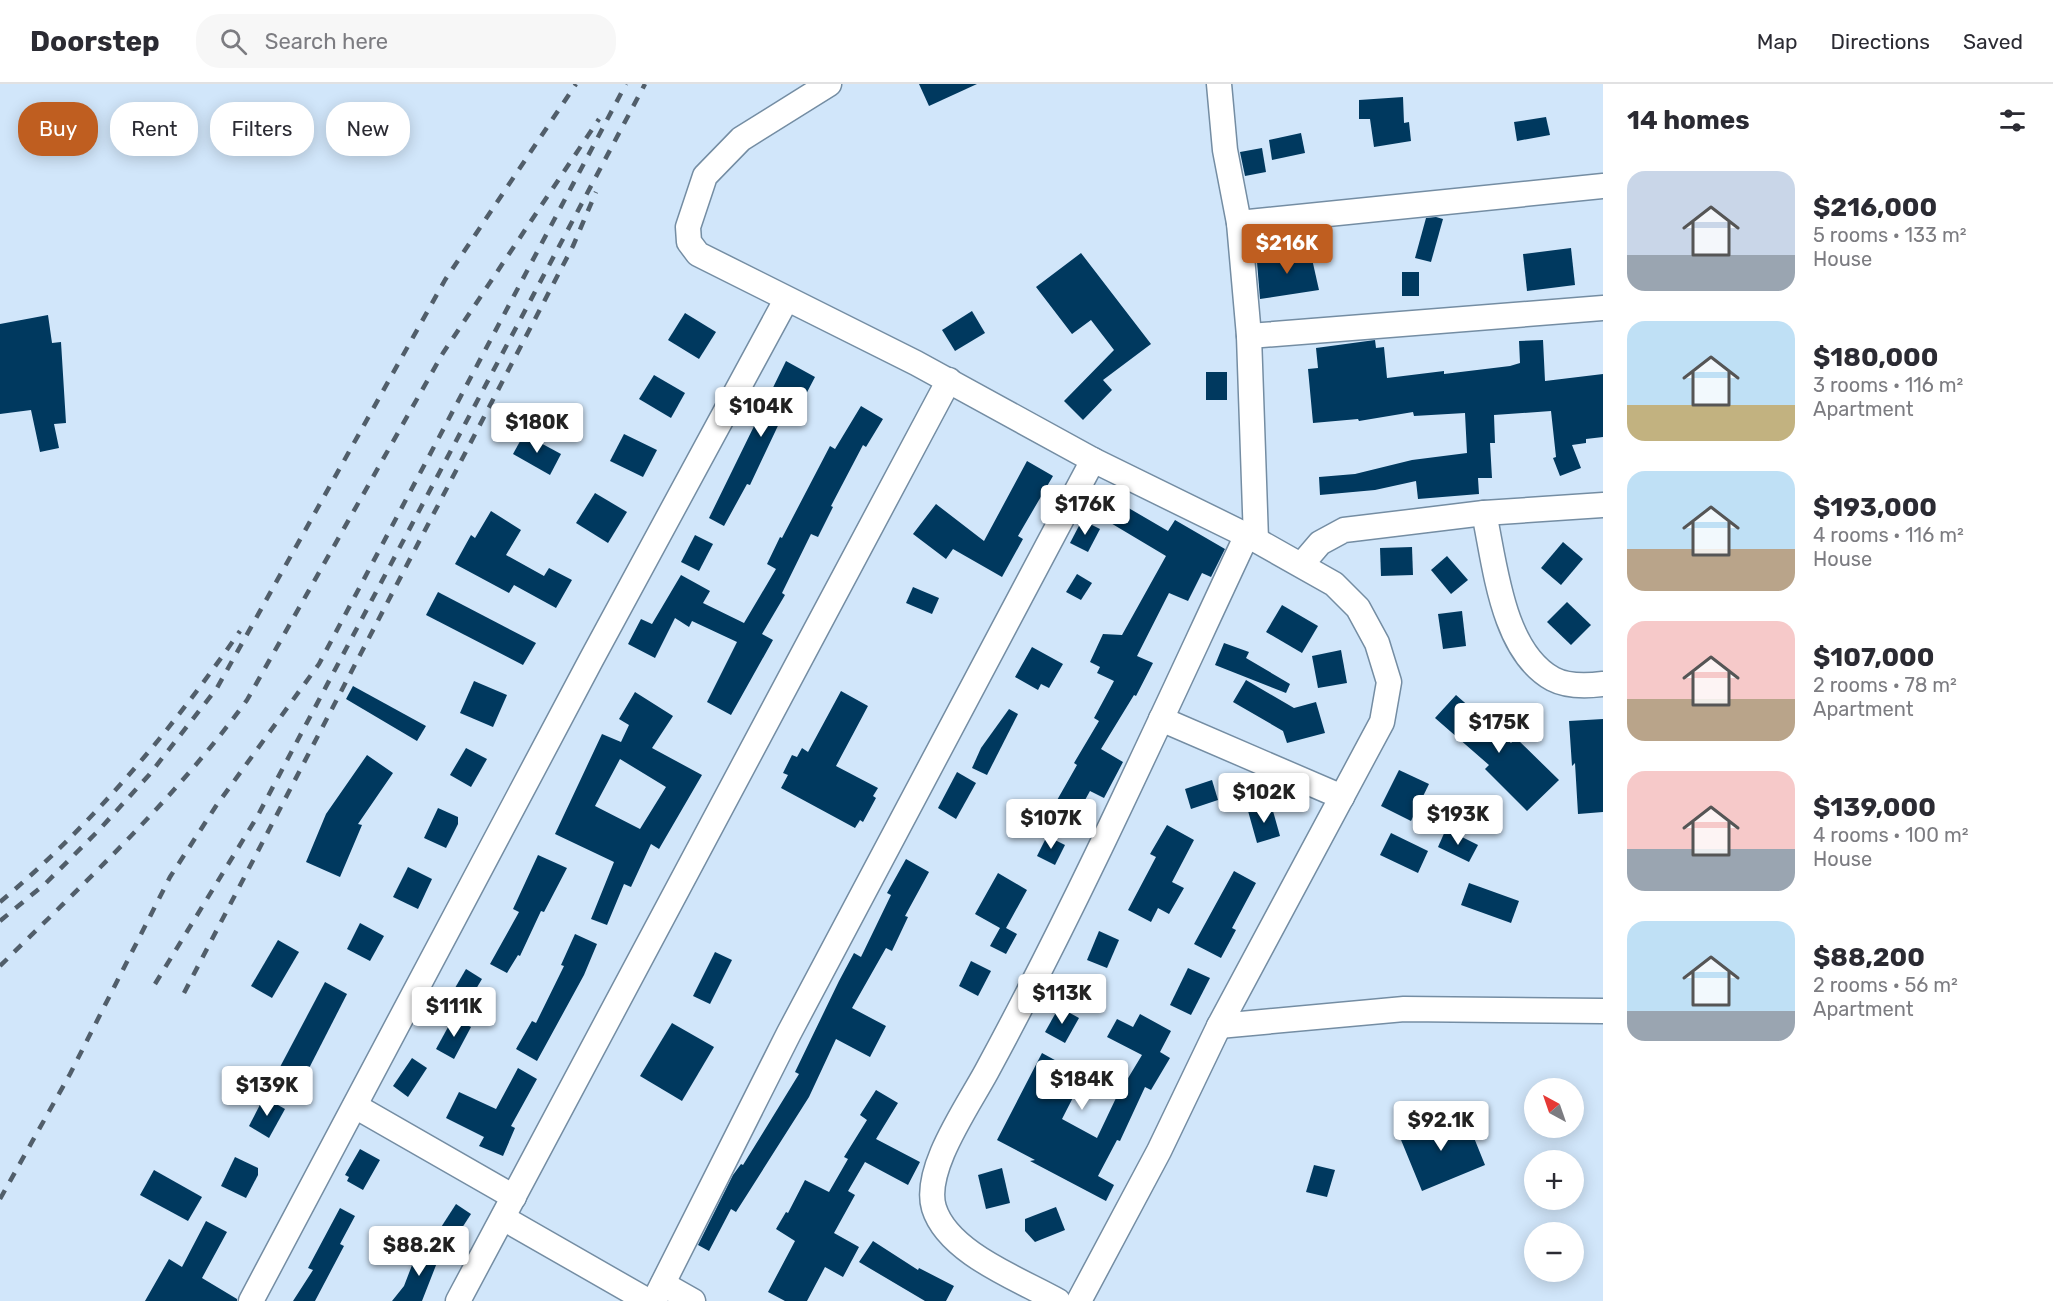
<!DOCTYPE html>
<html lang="en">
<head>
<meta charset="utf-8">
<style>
  :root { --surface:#fff; --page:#f7f7f7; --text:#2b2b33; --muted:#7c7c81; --line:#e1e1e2; --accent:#bf5e20 }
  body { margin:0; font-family:Rubik,sans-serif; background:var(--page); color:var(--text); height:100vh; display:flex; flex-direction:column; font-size:22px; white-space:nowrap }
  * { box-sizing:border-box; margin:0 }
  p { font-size:20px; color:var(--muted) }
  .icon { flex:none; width:33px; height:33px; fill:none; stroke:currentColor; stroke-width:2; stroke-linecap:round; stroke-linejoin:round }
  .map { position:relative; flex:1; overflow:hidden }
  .sheet { display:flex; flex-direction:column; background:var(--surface); width:450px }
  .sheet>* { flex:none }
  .guide { position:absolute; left:18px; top:18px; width:570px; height:54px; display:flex; gap:12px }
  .needle { width:39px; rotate:320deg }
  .fabs { position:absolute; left:1524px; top:994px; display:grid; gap:12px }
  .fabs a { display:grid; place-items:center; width:60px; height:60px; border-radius:50%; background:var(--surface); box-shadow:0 3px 15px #0003; font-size:30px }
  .price { position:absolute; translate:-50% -51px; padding:0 14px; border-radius:6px; background:#fff; color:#222; font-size:20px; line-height:39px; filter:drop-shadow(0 2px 3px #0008) }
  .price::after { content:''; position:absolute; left:50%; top:36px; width:18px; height:14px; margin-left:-9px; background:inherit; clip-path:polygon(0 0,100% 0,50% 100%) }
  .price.active { background:var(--accent); color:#fff }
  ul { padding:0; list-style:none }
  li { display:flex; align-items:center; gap:18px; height:150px; padding:0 24px }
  li span { display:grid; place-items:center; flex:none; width:168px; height:120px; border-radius:18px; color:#555 }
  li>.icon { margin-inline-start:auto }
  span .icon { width:72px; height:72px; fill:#fffc; stroke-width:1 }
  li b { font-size:26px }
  h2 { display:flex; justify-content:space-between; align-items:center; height:72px; padding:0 24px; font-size:26px }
  .pill { padding:0 21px; border-radius:24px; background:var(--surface); box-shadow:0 3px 15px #0003; font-size:21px; line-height:54px }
  .pill.active { background:var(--accent); color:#fff }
  header { display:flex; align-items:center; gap:36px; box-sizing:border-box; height:84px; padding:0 30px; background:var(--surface); border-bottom:2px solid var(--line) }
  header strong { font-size:28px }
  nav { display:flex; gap:33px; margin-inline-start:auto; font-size:21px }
  .search { width:420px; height:54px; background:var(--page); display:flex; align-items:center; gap:15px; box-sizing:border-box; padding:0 21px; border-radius:24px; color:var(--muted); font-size:22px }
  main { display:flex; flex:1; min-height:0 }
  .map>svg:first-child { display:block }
</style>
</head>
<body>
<header>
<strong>Doorstep</strong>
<div class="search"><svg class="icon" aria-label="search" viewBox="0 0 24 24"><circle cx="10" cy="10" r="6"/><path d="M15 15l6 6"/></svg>Search here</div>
<nav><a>Map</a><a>Directions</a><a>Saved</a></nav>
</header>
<main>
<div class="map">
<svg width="1603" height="1217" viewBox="0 0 1603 1217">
  <rect width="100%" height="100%" fill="#d1e6fa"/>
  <g fill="#00395f" fill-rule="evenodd">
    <polygon points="919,0 977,0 929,22"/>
    <polygon points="1403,13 1404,39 1409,38 1411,57 1374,63 1370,35 1359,35 1359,16"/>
    <polygon points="1546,33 1550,51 1517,57 1514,38"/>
    <polygon points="1301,49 1305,69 1272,76 1269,56"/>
    <polygon points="1262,64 1266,88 1245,92 1240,68"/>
    <polygon points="1436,133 1443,135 1431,178 1415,174 1426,134"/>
    <polygon points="1571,164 1575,201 1527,207 1523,170"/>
    <polygon points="1310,166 1319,206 1260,215 1257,178"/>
    <polygon points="1081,169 1151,260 1103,296 1112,306 1083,336 1064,317 1114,266 1091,236 1072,250 1036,203"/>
    <rect x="1402" y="188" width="17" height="24"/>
    <polygon points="972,227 985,249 955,267 942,246"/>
    <polygon points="685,229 716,248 699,275 668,256"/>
    <polygon points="48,231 52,259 61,258 66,339 54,340 59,364 40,368 31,326 0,330 0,240"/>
    <polygon points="1375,256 1376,264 1384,263 1387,294 1444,287 1444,290 1510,282 1520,279 1519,257 1543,256 1545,297 1603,290 1603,353 1586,355 1586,359 1572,361 1581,384 1560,392 1553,374 1556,373 1551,327 1494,331 1495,359 1490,359 1492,394 1478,394 1479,410 1418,415 1416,397 1375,406 1320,411 1319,393 1355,390 1412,376 1467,369 1465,329 1414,332 1413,328 1359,337 1358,335 1313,339 1308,285 1318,284 1316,264"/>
    <polygon points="786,277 815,293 803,316 793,310 750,401 747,400 724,442 709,434"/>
    <rect x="1206" y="288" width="21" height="28"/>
    <polygon points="654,291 685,309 671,334 639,315"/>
    <polygon points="861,322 883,335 866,363 863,361 831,422 833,423 818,453 811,450 782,509 785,511 762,550 773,556 731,631 707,618 737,558 692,537 689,543 675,534 655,574 628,560 641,535 652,540 681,491 710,507 703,519 744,539 776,485 767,480 780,453 782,454 830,362 835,365"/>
    <polygon points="524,350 561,370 550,391 513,370"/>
    <polygon points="624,350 657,366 643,393 610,377"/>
    <polygon points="1027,377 1053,392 1018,452 1023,455 1002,493 953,465 946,475 913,450 936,420 984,457"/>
    <polygon points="595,409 627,428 608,459 576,439"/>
    <polygon points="1120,419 1168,447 1175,436 1225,465 1211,493 1202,489 1188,517 1169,509 1137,572 1153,579 1136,612 1134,611 1101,665 1123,678 1104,714 1090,707 1074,736 1052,725 1077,681 1074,679 1099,637 1094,634 1114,597 1097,589 1100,583 1090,578 1103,550 1122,551 1166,472 1109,438"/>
    <polygon points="491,427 521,446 506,471 544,492 549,484 572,496 556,524 514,501 509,509 455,480 471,451 475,454"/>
    <polygon points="1082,436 1100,445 1088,468 1070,459"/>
    <polygon points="695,451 713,460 699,487 681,478"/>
    <polygon points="1563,458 1583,475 1561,501 1541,484"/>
    <polygon points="1412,463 1413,491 1381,492 1380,464"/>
    <polygon points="1447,472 1468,496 1451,510 1431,486"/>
    <polygon points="1077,490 1092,499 1081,516 1066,508"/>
    <polygon points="913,503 939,514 932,530 906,519"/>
    <polygon points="438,508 536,559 523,581 426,531"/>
    <polygon points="1567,518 1591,541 1571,561 1547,538"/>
    <polygon points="1282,521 1318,542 1302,569 1266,548"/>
    <polygon points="1462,527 1466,562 1443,565 1438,530"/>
    <polygon points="1224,559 1249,568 1246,574 1290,600 1286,609 1215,581"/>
    <polygon points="1032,563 1063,580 1049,604 1041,600 1038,606 1015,593"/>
    <polygon points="1341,566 1347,599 1318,604 1312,572"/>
    <polygon points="1246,596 1294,624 1316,618 1325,649 1287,659 1283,647 1233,618"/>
    <polygon points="474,597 507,611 493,643 460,629"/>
    <polygon points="353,602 426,642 417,657 346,615"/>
    <polygon points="841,607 868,622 836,682 878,704 873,712 876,714 863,738 860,736 855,744 781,704 788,691 783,689 792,671 797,673 802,664 808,668"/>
    <path d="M635,608L673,632L652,664L702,691L659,765L651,760L631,803L624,800L607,841L591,835L614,778L555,750L602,650L621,658L629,641L619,635ZM620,675L666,703L640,745L595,722Z"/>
    <polygon points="1456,611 1511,659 1516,654 1559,696 1527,727 1485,685 1489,681 1435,634"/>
    <polygon points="1009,625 1018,630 987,691 972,684 981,664"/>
    <polygon points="1603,635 1603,728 1578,730 1575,679 1572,682 1569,637"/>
    <polygon points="466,664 487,675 471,703 450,691"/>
    <polygon points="367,671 393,689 358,740 362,741 340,793 306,778 326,730"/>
    <polygon points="1399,686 1429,700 1411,737 1381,722"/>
    <polygon points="957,688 976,699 956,735 938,724"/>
    <polygon points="1212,696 1218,716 1191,725 1185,705"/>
    <polygon points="1271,720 1280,752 1257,759 1248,727"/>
    <polygon points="438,724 458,733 458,740 446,764 424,754"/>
    <polygon points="1167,741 1194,756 1172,798 1184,804 1169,830 1158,824 1151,838 1128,826 1156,773 1150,770"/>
    <polygon points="1446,745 1478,761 1469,778 1438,763"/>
    <polygon points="1391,749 1428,767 1418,789 1380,771"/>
    <polygon points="1047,752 1065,761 1055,781 1037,772"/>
    <polygon points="538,771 567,784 544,828 541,827 520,872 518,871 507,889 490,880 519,828 513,825"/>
    <polygon points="906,775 929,788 905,832 908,833 892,867 886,864 852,924 886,942 870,973 836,955 809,1013 736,1128 731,1125 709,1167 698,1161 733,1091 741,1080 743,1081 799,990 795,988 839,897 854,869 861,873 891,811 887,809"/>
    <polygon points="408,783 432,795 418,825 393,813"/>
    <polygon points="1234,787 1256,799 1232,844 1236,846 1221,874 1194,860"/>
    <polygon points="998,789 1027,806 1006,844 1017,850 1006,870 990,862 1000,844 975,830"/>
    <polygon points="1469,799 1519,817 1511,839 1461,821"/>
    <polygon points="360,839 384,852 370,877 347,865"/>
    <polygon points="1099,847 1119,856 1107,884 1087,876"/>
    <polygon points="575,850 597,860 584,891 537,977 516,965 532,937 536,939 564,882 561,881"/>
    <polygon points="278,856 299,868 272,914 251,902"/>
    <polygon points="715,868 732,876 710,920 693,912"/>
    <polygon points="971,877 991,887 978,912 959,902"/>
    <polygon points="1188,884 1210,894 1191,931 1170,921"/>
    <polygon points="466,885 482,895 464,925 448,916"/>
    <polygon points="325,898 347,910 303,996 280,983"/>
    <polygon points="1059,923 1079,934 1065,959 1045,948"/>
    <polygon points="1140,930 1171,947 1160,968 1170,974 1151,1006 1145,1003 1120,1057 1117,1056 1098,1092 1114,1101 1106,1117 1030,1077 1035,1076 997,1056 1042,969 1084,992 1062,1035 1097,1054 1116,1014 1142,971 1107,953 1117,935 1133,943"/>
    <polygon points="453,934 471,943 454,975 436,965"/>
    <polygon points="672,939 714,963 682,1017 640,992"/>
    <polygon points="412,974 427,984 408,1013 393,1002"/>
    <polygon points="518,984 537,995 511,1042 515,1044 503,1072 479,1062 484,1053 446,1034 459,1008 496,1025"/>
    <polygon points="876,1006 898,1019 876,1055 920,1078 908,1101 865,1078 848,1107 855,1111 834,1149 859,1163 843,1193 825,1183 807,1217 785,1217 768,1208 795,1157 776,1145 786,1128 788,1129 805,1096 829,1108 848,1075 844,1073 867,1036 860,1031"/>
    <polygon points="264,1013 285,1025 269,1054 249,1042"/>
    <polygon points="1444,1033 1447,1042 1466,1034 1485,1081 1422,1107 1399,1051"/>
    <polygon points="360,1065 380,1076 363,1106 347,1097 349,1093 345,1091"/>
    <polygon points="235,1073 258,1084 258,1091 246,1114 221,1102"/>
    <polygon points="1314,1081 1335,1086 1327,1113 1306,1108"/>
    <polygon points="1002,1084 1010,1119 986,1125 978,1091"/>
    <polygon points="154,1086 202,1113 188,1137 140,1111"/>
    <polygon points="456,1120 471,1130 451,1161 436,1151"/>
    <polygon points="1056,1123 1065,1146 1035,1158 1025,1147 1025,1135"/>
    <polygon points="340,1124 355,1132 340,1160 344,1162 315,1217 293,1217 313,1186 308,1184"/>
    <polygon points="206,1137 227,1148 202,1194 237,1215 237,1217 145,1217 169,1175 182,1183"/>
    <polygon points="873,1157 918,1186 919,1184 954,1202 946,1217 925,1217 859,1178"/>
    <polygon points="419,1163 440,1171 422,1217 392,1217 404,1202"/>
  </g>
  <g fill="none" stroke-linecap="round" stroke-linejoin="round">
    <g stroke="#748da3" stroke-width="27">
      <g id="minor">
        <polyline points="829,0 741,55 705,92 688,143 689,158 698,170 916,279 1093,376 1256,456 1334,500 1358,524 1377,559 1389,598 1382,638 1219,942 1159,1067 1079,1217"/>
        <polyline points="1219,0 1225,66 1239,139 1249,252 1256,456"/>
        <polyline points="1239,139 1603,102"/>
        <polyline points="1249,252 1603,224"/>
        <path d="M1484,429C1495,480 1502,567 1553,595C1568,603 1587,602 1603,600"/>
        <polyline points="1302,480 1320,459 1344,446 1484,429 1603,421"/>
        <polyline points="1161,635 1342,713"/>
        <polyline points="1219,942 1404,925 1603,927"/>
        <polyline points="355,1022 514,1113"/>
        <polyline points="503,1134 648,1217"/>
        <polyline points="663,1200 693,1217"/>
        <polyline points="251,1217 591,576 786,216"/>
        <polyline points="458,1217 949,296"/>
        <polyline points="654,1217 789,949 1093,376"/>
        <path d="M1058,1217C1019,1195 948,1169 934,1124C922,1085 971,1018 989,983C1082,811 1163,630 1246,453"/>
      </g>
    </g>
    <use href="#minor" stroke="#fff" stroke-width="24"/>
    <g stroke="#515e6a" stroke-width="4.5" stroke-dasharray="10 10" stroke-linecap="butt">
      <path d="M0,818C93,740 171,647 240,547"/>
      <polyline points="0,837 46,799 99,746 149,691 217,604 445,196 576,0"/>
      <path d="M0,882C86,797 175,715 247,616L443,269L599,35"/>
      <polyline points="155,900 257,733 645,0"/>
      <polyline points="184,909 573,162 596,108"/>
      <polyline points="0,1115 70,990 170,793 216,722 319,580 626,0"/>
    </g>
  </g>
</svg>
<div class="fabs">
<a><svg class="needle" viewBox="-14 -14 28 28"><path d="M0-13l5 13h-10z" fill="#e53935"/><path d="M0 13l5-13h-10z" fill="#7c7c81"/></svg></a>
<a>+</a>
<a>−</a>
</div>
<b class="price active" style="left:1287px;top:191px">$216K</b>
<b class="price" style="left:761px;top:354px">$104K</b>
<b class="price" style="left:537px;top:370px">$180K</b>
<b class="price" style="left:1085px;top:452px">$176K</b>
<b class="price" style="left:1499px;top:670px">$175K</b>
<b class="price" style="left:1264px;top:740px">$102K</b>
<b class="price" style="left:1458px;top:762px">$193K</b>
<b class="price" style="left:1051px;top:766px">$107K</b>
<b class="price" style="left:1062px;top:941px">$113K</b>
<b class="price" style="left:454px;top:954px">$111K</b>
<b class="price" style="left:1082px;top:1027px">$184K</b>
<b class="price" style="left:267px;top:1033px">$139K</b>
<b class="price" style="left:1441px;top:1068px">$92.1K</b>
<b class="price" style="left:419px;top:1193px">$88.2K</b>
<div class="guide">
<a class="pill active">Buy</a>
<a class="pill">Rent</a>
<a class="pill">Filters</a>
<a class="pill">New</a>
</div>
</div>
<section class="sheet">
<h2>14 homes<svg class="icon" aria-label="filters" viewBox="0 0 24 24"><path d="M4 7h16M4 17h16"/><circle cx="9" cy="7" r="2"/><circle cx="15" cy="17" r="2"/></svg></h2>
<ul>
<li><span style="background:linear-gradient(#c9d6e8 70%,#9aa5b1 0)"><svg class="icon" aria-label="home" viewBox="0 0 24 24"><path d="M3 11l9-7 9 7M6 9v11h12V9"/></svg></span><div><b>$216,000</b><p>5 rooms · 133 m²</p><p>House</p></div></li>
<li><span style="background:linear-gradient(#bfe0f5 70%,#c2b280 0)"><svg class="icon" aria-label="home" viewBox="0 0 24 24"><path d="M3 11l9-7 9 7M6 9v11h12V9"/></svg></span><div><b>$180,000</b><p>3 rooms · 116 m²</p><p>Apartment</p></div></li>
<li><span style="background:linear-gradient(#bfe0f5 65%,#b9a48a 0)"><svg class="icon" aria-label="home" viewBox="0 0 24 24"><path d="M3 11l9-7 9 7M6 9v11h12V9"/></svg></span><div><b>$193,000</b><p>4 rooms · 116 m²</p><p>House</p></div></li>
<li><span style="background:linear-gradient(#f6c9c9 65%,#b9a48a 0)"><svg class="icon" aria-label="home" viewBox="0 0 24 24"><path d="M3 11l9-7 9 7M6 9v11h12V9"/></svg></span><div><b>$107,000</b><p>2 rooms · 78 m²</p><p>Apartment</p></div></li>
<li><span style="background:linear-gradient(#f6c9c9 65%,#9aa5b1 0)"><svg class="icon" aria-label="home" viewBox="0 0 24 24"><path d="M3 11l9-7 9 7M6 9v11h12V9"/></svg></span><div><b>$139,000</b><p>4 rooms · 100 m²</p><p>House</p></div></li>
<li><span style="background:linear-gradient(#bfe0f5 75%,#9aa5b1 0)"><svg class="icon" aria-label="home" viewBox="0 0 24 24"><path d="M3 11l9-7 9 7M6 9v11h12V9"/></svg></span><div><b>$88,200</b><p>2 rooms · 56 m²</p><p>Apartment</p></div></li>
</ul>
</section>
</main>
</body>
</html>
